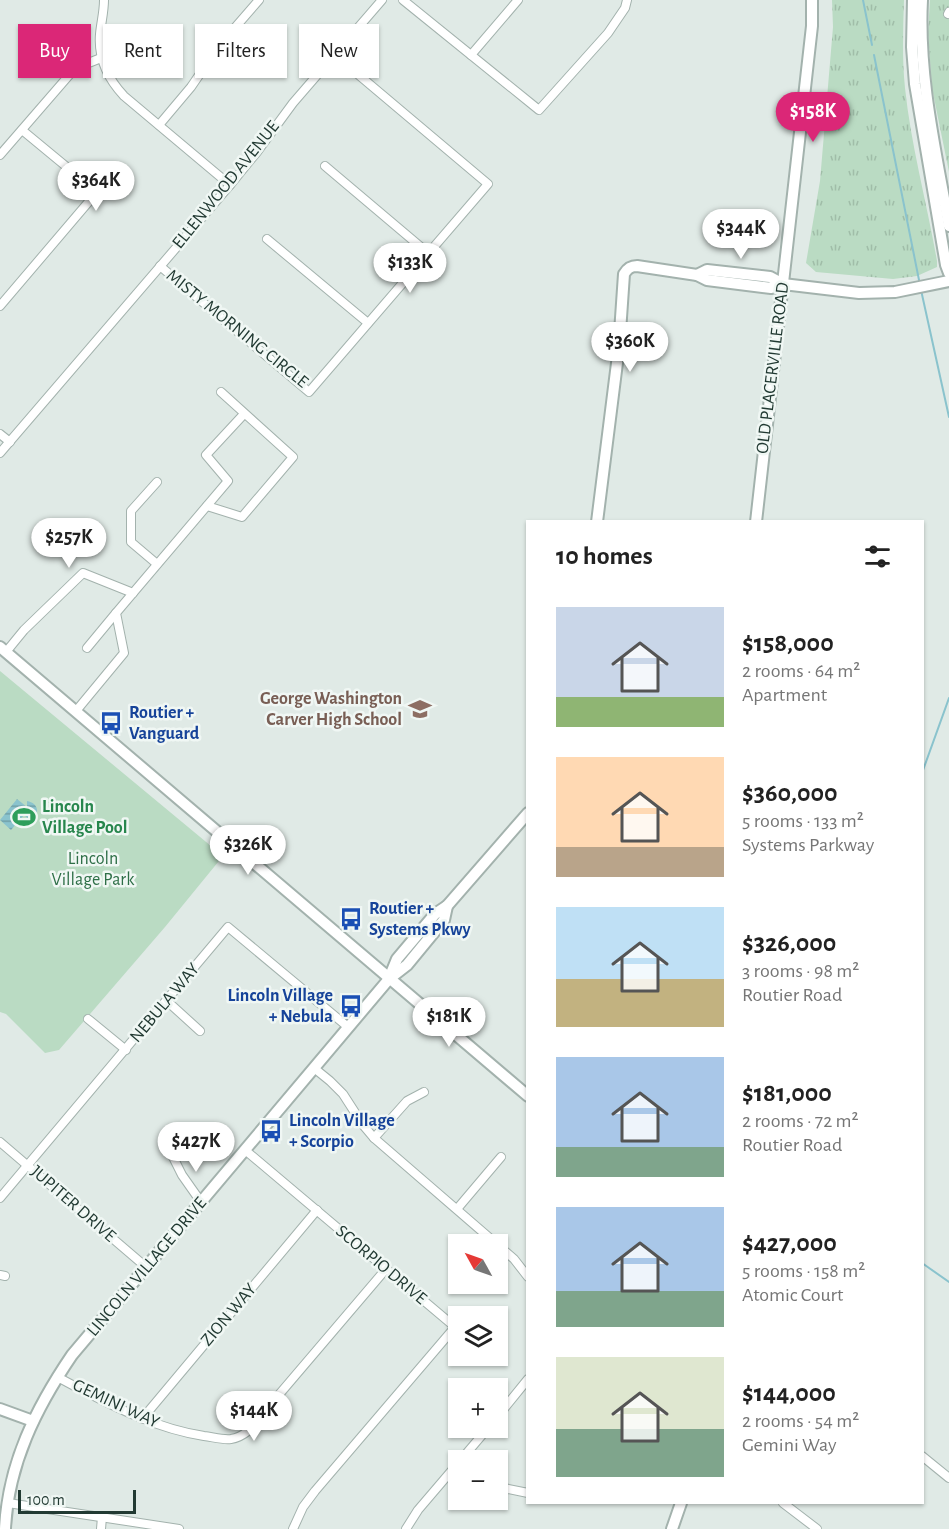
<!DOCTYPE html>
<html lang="en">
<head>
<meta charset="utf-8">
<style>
  :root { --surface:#fff; --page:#f6f6f6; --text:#222; --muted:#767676; --accent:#db2777 }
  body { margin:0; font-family:"Alegreya Sans",sans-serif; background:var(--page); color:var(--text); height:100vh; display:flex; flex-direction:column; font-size:22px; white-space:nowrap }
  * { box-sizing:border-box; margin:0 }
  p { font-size:20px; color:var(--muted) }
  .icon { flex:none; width:33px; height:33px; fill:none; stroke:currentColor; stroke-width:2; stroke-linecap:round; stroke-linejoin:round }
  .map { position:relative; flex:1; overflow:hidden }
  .details { position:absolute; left:526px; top:520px; width:398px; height:984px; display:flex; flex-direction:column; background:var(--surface); border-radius:0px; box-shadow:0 2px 4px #0004 }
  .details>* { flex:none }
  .banner { position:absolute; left:18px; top:24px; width:418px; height:54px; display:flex; gap:12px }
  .needle { width:39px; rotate:310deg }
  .buttons { position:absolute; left:448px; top:1234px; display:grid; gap:12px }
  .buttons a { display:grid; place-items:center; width:60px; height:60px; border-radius:0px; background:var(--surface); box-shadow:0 2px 4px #0004; font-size:30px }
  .scale { position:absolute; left:18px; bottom:15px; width:118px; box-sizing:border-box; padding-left:6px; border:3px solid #223a33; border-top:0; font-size:16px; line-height:21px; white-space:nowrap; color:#223a33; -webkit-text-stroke:4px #f0f7f4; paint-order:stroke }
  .price { position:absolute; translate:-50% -51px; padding:0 14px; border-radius:21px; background:#fff; color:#222; font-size:20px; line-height:39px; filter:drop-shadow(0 2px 3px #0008) }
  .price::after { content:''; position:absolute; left:50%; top:36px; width:18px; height:14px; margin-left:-9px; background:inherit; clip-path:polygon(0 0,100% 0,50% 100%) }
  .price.current { background:var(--accent); color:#fff }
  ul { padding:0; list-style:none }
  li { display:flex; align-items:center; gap:18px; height:150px; padding:0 30px }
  li span { display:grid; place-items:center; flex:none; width:168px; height:120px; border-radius:0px; color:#555 }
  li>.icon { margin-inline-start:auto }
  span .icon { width:72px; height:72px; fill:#fffc; stroke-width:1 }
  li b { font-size:26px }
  h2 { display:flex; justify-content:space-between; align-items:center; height:72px; padding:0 30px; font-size:26px }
  .tag { padding:0 21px; border-radius:0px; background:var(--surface); box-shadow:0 2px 4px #0004; font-size:21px; line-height:54px }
  .tag.current { background:var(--accent); color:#fff }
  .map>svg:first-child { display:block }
</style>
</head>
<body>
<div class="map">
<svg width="949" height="1529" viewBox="0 0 949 1529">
  <defs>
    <pattern id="grass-tufts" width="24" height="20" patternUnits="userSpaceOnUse" patternTransform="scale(1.5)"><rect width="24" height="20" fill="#badbc3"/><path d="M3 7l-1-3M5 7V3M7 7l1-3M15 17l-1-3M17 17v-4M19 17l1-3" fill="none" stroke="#a0bda8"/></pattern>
    <pattern id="water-rules" width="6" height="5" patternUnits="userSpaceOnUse" patternTransform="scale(1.5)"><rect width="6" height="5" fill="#8ac3cd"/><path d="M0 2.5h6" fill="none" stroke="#709fa7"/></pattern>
  </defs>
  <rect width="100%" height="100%" fill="#e0eae6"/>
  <g fill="url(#grass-tufts)">
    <path d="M832,0H904C903,29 902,59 905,88C911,146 927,203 937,261V267L917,276L893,279L816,272L806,263L820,181L833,27Z"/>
    <polygon points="930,0 949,0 949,172 932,88 928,33"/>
  </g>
  <polygon fill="#badbc3" points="0,671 223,856 165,927 59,1050 45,1053 6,1014 0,1012"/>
  <path fill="url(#water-rules)" d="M17,799L27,807V801C39,803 40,814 32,822L24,815L11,830L0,820Z"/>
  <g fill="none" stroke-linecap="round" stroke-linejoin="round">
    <g stroke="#8ac3cd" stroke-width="2">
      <polyline points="863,0 872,45"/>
      <polyline points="874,55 920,285"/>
      <polyline points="921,290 949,417"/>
      <polyline points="922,773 949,698"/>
      <polyline points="922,1263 949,1282"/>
    </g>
    <g stroke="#a3b2ad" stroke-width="10">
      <g id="minor">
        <path d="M104,0C104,12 101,23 100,34C98,58 108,79 124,96L230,185"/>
        <polyline points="403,0 539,110 608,33 625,8 627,0"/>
        <polyline points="948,14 949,12"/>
        <polyline points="471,55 518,0"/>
        <polyline points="159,125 191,87 219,46 259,0"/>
        <polyline points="0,155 71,73 86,64 101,58"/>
        <polyline points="325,166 428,253"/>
        <polyline points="267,239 368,323"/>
        <polyline points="160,266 309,392 488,184 335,55"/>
        <polyline points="0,306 97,192 22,130"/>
        <polyline points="0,434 10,442"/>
        <polyline points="0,453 230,185 257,152 293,103 382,0"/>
        <polyline points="157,482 131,511 131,542 157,564"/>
        <polyline points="207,506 242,517 293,457 221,392"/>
        <polyline points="87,648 116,613"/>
        <polyline points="6,652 24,630 83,573 133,593"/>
        <polyline points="76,711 124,653 116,613 228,481 206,455 244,414"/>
        <polyline points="167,1001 200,1031"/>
        <polyline points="88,1019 126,1050"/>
        <polyline points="314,1068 330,1081 343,1094 363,1125 374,1138 514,1259 528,1277"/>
        <polyline points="374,1138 407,1101 424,1092"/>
        <polyline points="0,1142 146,1267"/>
        <polyline points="245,1150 455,1327 315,1491 303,1507 293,1529"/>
        <polyline points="172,1155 182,1175 201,1202"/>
        <polyline points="0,1198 228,927 348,1027"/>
        <polyline points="457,1209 501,1157"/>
        <polyline points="0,1275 5,1276"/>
        <path d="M57,1377C104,1401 151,1428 204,1436C213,1437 222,1440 231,1439C238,1438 243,1435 248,1431L386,1269"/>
        <polyline points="498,1416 528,1379"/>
        <polyline points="142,1419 317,1210"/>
        <polyline points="922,1456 949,1478"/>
        <polyline points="460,1461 488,1428"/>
        <polyline points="498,1485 508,1489 528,1493"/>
        <polyline points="8,1503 179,1529"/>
        <polyline points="783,1503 817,1529"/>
        <polyline points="101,1529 102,1517"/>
        <polyline points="406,1529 418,1510 459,1462"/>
      </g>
    </g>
    <g stroke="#a3b2ad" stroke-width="14">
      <g id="tertiary">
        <polyline points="913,0 912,47 915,84 946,265 949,273"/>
        <path d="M922,0C918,76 936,152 949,226"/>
        <polyline points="697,275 707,270 770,277 783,284 859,293 895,292 949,281"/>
        <path d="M597,522L619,347L624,274C627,269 630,266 637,266L697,275L707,280L771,288L783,284"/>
        <polyline points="756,522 812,26 812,0"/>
        <path d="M0,647C177,796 351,947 528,1096"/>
        <polyline points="390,976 397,959 435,914 447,906 528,813"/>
        <polyline points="0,1409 33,1421"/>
        <path d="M5,1529C8,1464 36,1408 72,1355L389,979L407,965L444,920L447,906"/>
        <polyline points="672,1529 681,1503"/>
      </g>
    </g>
    <use href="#minor" stroke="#fff" stroke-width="8"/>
    <use href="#tertiary" stroke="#fff" stroke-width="10"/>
  </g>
  <defs>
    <g id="school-bare" transform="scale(1.8)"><path d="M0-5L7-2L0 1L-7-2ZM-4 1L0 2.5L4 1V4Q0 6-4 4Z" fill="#8d6e63" stroke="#f0f7f4" stroke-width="2.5" paint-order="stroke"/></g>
    <g id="bus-bare" transform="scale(1.8)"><path d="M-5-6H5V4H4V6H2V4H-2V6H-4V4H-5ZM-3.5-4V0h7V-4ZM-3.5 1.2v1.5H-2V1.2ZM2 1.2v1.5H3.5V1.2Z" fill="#1a4fb4" stroke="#f0f7f4" stroke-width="2.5" paint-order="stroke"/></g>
    <g id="stadium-bare" transform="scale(1.8)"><path d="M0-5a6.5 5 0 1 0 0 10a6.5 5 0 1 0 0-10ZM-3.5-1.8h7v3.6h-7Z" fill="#2e9e5b" stroke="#f0f7f4" stroke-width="2.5" paint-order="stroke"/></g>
  </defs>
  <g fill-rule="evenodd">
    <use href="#school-bare" x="420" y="709"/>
    <use href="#bus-bare" x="111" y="723"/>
    <use href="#stadium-bare" x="24" y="817"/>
    <use href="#bus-bare" x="351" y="919"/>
    <use href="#bus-bare" x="351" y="1006"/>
    <use href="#bus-bare" x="271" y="1131"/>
  </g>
  <g text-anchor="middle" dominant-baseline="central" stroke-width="5" stroke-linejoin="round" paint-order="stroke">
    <g font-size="18" fill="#223a33" stroke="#f0f7f4">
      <text transform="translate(226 185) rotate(-51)">ELLENWOOD AVENUE</text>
      <text transform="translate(237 329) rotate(39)">MISTY MORNING CIRCLE</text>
      <text transform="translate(773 368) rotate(-83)">OLD PLACERVILLE ROAD</text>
      <text transform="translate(165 1003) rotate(-50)">NEBULA WAY</text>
      <text transform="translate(73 1204) rotate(41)">JUPITER DRIVE</text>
      <text transform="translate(381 1265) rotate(40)">SCORPIO DRIVE</text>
      <text transform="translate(147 1267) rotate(-50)">LINCOLN VILLAGE DRIVE</text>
      <text transform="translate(229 1315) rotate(-50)">ZION WAY</text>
      <text transform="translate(116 1404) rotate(25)">GEMINI WAY</text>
    </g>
    <g font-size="18" font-weight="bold" fill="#785e54" stroke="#f0f7f4" text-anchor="end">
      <text x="402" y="699">George Washington<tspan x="402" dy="21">Carver High School</tspan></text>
    </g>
    <g font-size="18" font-weight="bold" fill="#164399" stroke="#f0f7f4" text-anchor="start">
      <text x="129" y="713">Routier +<tspan x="129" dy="21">Vanguard</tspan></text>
      <text x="369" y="909">Routier +<tspan x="369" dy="21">Systems Pkwy</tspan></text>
      <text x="333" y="996" text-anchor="end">Lincoln Village<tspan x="333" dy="21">+ Nebula</tspan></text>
      <text x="289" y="1121">Lincoln Village<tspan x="289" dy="21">+ Scorpio</tspan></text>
    </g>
    <g font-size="18" font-weight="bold" fill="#27864d" stroke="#f0f7f4" text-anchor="start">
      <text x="42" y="807">Lincoln<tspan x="42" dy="21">Village Pool</tspan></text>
    </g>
    <g font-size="18" fill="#2e6f47" stroke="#f0f7f4">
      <text x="93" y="859">Lincoln<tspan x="93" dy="21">Village Park</tspan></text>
    </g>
  </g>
</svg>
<div class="buttons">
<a><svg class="needle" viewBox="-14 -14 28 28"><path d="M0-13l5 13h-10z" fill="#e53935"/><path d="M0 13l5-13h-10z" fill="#767676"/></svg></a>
<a><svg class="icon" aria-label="layers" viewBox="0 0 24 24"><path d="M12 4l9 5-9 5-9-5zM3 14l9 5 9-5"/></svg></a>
<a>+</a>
<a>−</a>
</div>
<div class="scale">100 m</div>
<b class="price current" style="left:813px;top:143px">$158K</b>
<b class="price" style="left:96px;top:212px">$364K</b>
<b class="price" style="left:741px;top:260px">$344K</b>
<b class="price" style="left:410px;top:294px">$133K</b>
<b class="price" style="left:630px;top:373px">$360K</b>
<b class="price" style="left:69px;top:569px">$257K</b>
<b class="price" style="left:248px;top:876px">$326K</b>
<b class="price" style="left:449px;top:1048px">$181K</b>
<b class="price" style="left:196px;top:1173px">$427K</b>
<b class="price" style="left:254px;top:1442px">$144K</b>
<div class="banner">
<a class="tag current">Buy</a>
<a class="tag">Rent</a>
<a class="tag">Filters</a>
<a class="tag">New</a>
</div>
<section class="details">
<h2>10 homes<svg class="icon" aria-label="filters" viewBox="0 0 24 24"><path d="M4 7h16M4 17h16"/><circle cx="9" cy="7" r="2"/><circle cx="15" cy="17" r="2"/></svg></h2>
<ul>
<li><span style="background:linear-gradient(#c9d6e8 75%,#8fb573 0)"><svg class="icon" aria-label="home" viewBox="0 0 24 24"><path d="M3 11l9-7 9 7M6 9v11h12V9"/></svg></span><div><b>$158,000</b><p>2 rooms · 64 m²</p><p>Apartment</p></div></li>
<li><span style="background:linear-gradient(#ffd9b3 75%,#b9a48a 0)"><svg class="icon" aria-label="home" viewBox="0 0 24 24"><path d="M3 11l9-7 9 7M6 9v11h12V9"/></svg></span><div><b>$360,000</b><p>5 rooms · 133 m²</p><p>Systems Parkway</p></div></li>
<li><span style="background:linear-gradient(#bfe0f5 60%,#c2b280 0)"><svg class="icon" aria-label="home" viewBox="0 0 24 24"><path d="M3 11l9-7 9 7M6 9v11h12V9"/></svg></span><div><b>$326,000</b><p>3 rooms · 98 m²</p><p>Routier Road</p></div></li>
<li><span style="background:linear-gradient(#a9c7e8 75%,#7fa58c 0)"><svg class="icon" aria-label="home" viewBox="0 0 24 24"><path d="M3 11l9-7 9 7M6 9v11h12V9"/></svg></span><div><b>$181,000</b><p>2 rooms · 72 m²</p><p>Routier Road</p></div></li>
<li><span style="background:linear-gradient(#a9c7e8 70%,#7fa58c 0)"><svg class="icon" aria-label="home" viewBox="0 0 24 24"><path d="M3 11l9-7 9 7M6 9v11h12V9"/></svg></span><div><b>$427,000</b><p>5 rooms · 158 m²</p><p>Atomic Court</p></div></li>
<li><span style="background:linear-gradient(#dfe7d0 60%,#7fa58c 0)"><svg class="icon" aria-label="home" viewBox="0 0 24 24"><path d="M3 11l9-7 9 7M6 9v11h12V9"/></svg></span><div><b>$144,000</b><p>2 rooms · 54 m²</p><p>Gemini Way</p></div></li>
</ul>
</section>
</div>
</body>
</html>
